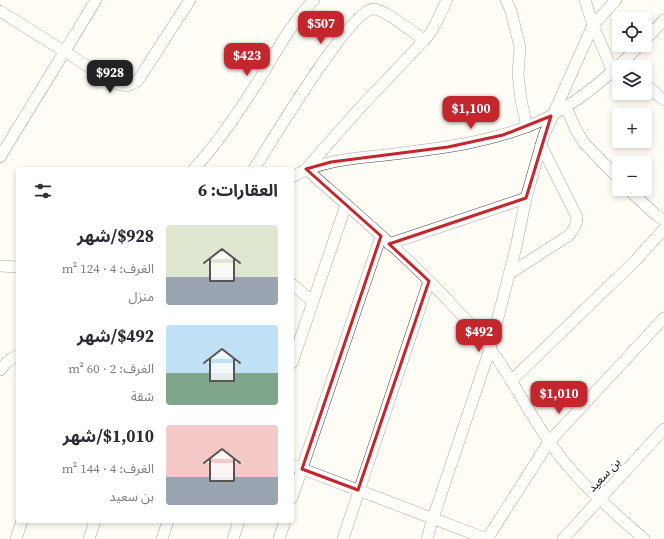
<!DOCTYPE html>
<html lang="ar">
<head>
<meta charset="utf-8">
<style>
  :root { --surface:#fff; --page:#f2f2f3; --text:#2b2b33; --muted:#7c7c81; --accent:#c4262e }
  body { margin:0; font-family:"Source Serif 4","Noto Sans Arabic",serif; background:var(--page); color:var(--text); direction:rtl; height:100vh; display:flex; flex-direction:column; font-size:15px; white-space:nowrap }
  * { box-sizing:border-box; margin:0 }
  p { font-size:13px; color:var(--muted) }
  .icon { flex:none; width:22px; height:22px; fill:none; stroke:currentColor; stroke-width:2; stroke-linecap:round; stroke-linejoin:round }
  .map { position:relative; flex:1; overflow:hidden; direction:ltr }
  .side { position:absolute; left:16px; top:167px; width:278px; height:356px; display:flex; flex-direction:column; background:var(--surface); border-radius:4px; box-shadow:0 2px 6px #0003; direction:rtl }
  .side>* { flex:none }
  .tools { position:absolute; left:612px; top:12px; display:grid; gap:8px }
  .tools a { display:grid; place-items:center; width:40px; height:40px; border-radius:4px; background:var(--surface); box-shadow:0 2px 6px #0003; font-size:20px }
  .price { position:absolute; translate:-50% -34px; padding:0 9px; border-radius:8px; background:var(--accent); color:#fff; font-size:13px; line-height:26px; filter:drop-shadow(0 1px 2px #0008) }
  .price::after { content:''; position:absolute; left:50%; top:24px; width:12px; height:9px; margin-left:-6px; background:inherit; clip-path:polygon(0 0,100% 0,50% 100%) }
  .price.on { background:#222; color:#fff }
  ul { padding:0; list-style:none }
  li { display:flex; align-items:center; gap:12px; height:100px; padding:0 16px }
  li span { display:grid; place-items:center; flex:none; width:112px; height:80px; border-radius:4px; color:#555 }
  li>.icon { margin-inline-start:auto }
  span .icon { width:48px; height:48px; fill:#fffc; stroke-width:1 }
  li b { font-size:17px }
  h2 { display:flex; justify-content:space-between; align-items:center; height:48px; padding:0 16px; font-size:17px }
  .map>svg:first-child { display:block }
</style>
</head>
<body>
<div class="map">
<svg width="664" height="539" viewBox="0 0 664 539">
  <rect width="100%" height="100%" fill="#fffdf5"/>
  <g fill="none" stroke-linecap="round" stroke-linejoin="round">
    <g stroke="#444" stroke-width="12">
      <g id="minor">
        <path d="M447,0L435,25L429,35L358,110L306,169C367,223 429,275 481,337C508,369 525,408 549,441C574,479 610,509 644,539"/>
        <polyline points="506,0 511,11 520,47 518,74 521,100 527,127"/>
        <polyline points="585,0 593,25 613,72"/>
        <path d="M0,11L116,84C126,87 132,86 139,79L190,0"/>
        <polyline points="645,40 664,20"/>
        <polyline points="645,84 664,100"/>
        <polyline points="566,107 576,130 584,143 619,179"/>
        <polyline points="0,157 96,0"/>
        <path d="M194,169C218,143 238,113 257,83C275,54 290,24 314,0"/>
        <path d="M254,169C270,144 349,11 373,9C383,8 414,33 424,40"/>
        <path d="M292,177C322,159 360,158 395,154C442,148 492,142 536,123C576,105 610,76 640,45"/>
        <polyline points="628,189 656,215 664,220"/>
        <polyline points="389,244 526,198"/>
        <polyline points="0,266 18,267"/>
        <path d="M509,274L568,236C574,230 577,225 577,217L541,145"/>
        <polyline points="292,284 313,302"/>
        <polyline points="292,363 346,205"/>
        <polyline points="0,370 7,362 18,355"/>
        <polyline points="511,381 635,261 664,229"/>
        <polyline points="292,465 487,539 549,442 664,318"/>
        <polyline points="292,498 381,236"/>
        <polyline points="16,539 22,521"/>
        <polyline points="89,539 95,521"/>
        <polyline points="162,539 168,521"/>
        <polyline points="233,539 239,521"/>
        <polyline points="279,539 285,521"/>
        <polyline points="343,539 429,281"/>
        <polyline points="427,539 433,518 490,349 516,247 526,198 544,135 593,25 616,0"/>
        <polyline points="563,539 664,429"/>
      </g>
    </g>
    <use href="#minor" stroke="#fff" stroke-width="11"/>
  </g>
  <path d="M0 0H664V539H0ZM551,116L526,198L389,244L429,281L358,490L302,469L381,236L306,169L331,162L448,147L503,135Z" fill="#fffdf5" fill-opacity=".55" fill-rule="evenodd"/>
  <path fill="none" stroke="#c4262e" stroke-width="3" stroke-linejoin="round" d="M551,116L526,198L389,244L429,281L358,490L302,469L381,236L306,169L331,162L448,147L503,135Z"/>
  <g text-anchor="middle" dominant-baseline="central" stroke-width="4" stroke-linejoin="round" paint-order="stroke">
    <g font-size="12" fill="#111" stroke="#fff">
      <text transform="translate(604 475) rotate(-47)">بن سعيد</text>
    </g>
  </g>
</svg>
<div class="tools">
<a><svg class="icon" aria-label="locate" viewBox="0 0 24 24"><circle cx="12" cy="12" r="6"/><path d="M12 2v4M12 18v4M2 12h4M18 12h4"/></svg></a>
<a><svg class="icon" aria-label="layers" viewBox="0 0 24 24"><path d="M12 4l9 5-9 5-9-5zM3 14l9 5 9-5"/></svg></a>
<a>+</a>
<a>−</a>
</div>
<b class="price" style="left:321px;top:45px">$507</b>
<b class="price" style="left:247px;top:77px">$423</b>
<b class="price on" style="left:110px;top:94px">$928</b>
<b class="price" style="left:471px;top:130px">$1,100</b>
<b class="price" style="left:479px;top:353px">$492</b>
<b class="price" style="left:559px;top:415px">$1,010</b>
<section class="side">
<h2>العقارات: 6<svg class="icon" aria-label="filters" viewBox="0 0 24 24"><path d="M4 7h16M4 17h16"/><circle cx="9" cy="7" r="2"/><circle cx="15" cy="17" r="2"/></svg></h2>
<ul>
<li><span style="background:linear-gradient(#dfe7d0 65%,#9aa5b1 0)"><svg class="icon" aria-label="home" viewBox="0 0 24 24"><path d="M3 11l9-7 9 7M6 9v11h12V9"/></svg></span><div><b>$928/شهر</b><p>الغرف: 4 · 124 m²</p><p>منزل</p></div></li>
<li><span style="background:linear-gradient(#bfe0f5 60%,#7fa58c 0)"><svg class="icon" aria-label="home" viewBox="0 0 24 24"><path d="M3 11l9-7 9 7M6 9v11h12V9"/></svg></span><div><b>$492/شهر</b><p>الغرف: 2 · 60 m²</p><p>شقة</p></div></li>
<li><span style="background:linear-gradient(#f6c9c9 65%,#9aa5b1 0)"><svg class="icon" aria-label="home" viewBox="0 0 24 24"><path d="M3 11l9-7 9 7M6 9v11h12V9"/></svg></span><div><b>$1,010/شهر</b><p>الغرف: 4 · 144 m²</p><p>بن سعيد</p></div></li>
</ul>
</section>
</div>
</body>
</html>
